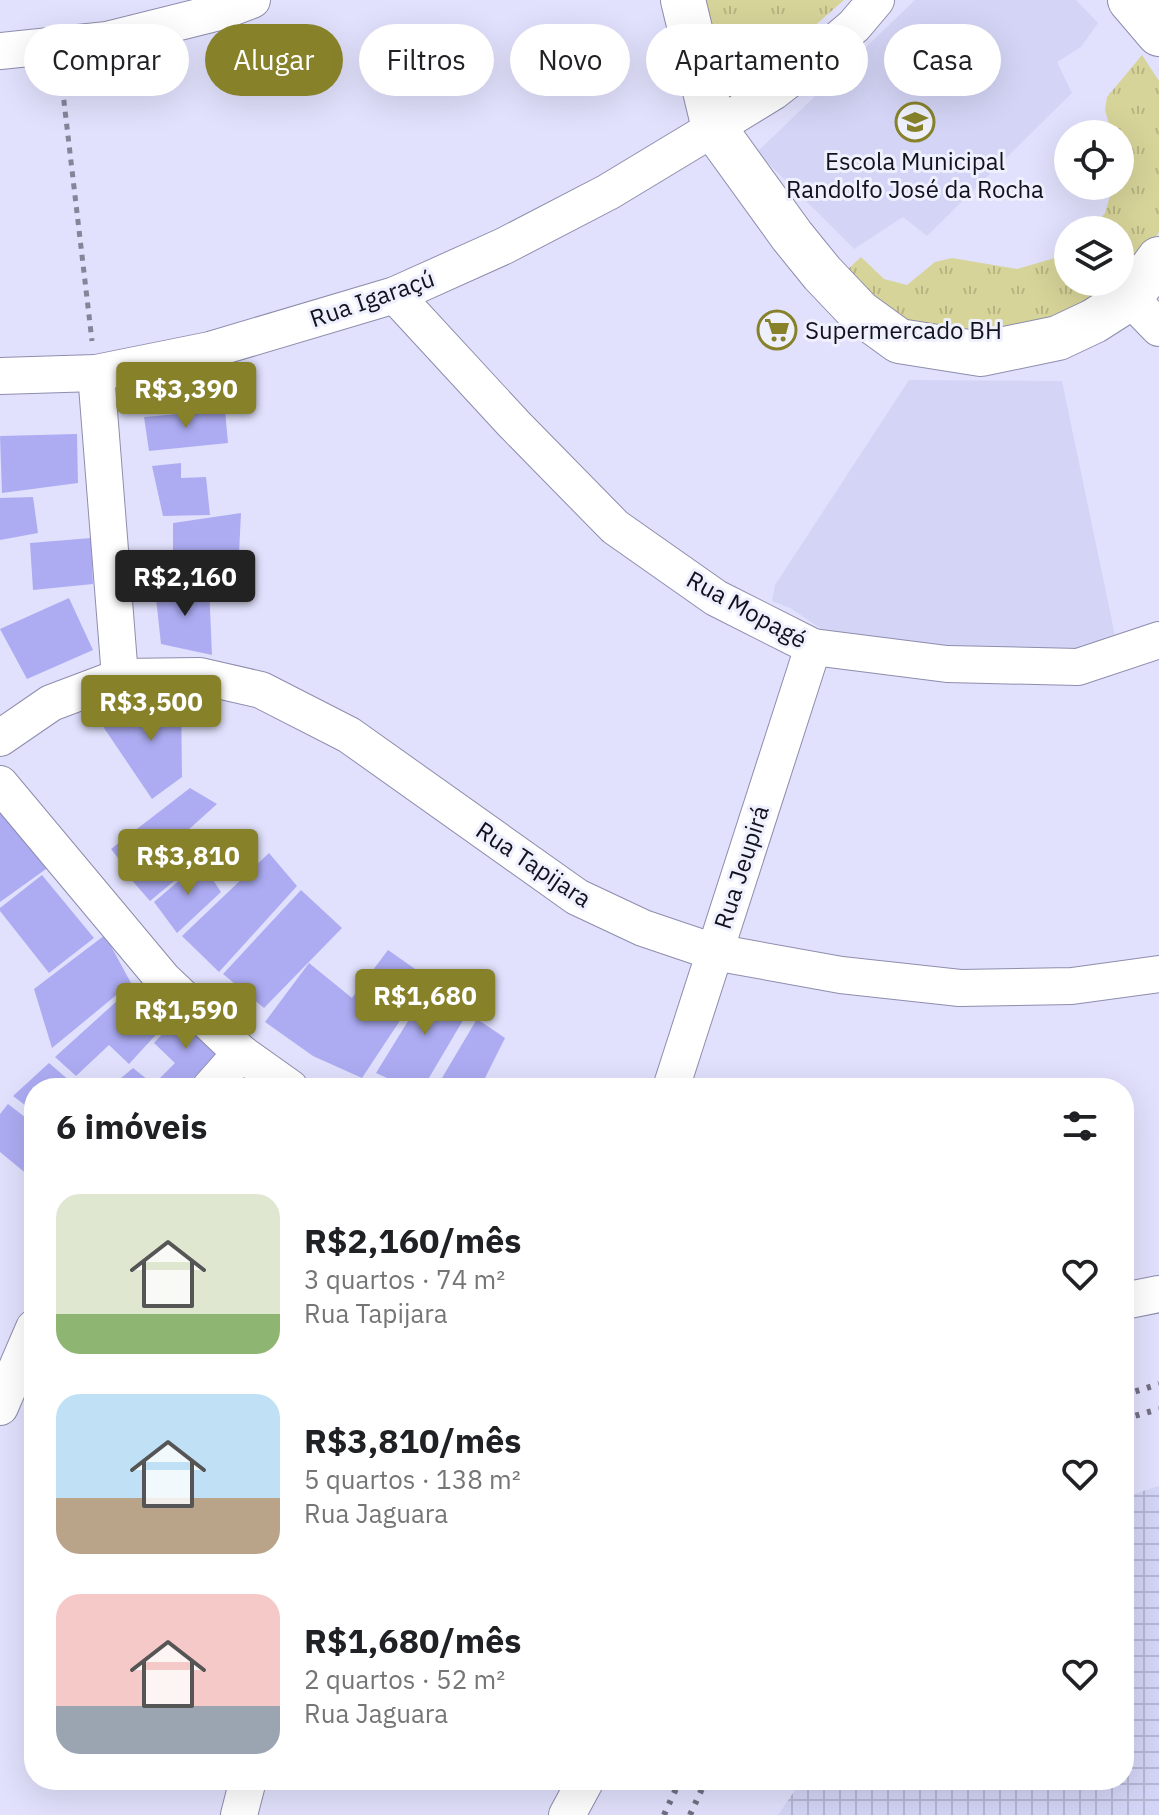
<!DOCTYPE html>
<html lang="pt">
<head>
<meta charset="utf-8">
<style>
  :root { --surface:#fff; --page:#f2f2f2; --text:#202124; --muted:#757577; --accent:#87822a }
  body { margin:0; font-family:"IBM Plex Sans",sans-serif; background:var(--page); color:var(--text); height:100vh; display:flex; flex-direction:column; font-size:30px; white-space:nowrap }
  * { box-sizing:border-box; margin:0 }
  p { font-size:26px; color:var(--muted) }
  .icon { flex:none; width:44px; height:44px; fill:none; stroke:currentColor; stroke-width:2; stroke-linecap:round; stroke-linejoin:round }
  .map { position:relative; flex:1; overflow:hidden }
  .side { position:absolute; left:24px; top:1078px; width:1110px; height:712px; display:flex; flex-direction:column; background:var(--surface); border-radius:32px; box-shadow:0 8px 32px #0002 }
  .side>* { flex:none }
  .top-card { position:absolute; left:24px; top:24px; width:1112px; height:72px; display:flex; gap:16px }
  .fabs { position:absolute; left:1054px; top:120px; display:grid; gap:16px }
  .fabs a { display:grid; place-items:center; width:80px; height:80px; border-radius:50%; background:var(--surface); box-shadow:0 8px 32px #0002; font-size:40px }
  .price { position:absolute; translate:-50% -68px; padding:0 18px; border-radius:8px; background:var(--accent); color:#fff; font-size:26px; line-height:52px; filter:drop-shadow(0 2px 4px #0008) }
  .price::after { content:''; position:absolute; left:50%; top:48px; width:24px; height:18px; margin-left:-12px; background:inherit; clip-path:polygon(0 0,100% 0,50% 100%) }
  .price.current { background:#222; color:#fff }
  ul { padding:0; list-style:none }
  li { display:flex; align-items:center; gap:24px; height:200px; padding:0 32px }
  li span { display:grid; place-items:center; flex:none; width:224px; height:160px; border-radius:24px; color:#555 }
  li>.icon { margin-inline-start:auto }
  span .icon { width:96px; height:96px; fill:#fffc; stroke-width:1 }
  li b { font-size:34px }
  h2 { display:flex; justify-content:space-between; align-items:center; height:96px; padding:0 32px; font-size:34px }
  .tag { padding:0 28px; border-radius:36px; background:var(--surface); box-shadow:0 8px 32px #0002; font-size:28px; line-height:72px }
  .tag.current { background:var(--accent); color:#fff }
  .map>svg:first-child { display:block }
</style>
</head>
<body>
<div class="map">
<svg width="1159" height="1815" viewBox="0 0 1159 1815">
  <defs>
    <pattern id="industrial-grid" width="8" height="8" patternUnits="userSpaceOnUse" patternTransform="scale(2)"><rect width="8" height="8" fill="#d4d5f6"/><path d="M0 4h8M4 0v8" fill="none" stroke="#b5b6d2"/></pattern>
    <pattern id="park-tufts" width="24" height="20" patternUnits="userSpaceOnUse" patternTransform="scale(2)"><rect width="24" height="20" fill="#d7d499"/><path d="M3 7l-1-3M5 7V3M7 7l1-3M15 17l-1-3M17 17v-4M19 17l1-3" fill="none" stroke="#b8b583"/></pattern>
  </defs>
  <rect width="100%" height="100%" fill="#e1e1fd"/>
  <g fill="#d4d5f6">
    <polygon points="915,0 1076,0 1098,23 1081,47 1057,62 1072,93 927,236 903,217 854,249 757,152"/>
    <polygon points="909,380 1062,381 1117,645 998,660 826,632 790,608 772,601 775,585"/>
  </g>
  <polygon fill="url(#industrial-grid)" points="1159,1486 1159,1815 778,1815 802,1780 1124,1780 1124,1497"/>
  <g fill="url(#park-tufts)">
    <polygon points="694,0 844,0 762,72 715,93"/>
    <polygon points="1142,55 1159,81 1159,232 1121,290 1044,327 967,340 912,329 845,272 861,257 884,279 907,285 935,262 952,258 1017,269 1055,258 1068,249 1068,282 1120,282 1120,230 1091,230 1105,213 1113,186 1120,186 1120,134 1112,134 1105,110 1107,97"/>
  </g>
  <g fill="#adacf3">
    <polygon points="225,410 228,443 149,451 144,417"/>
    <polygon points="77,434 78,483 2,493 0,436"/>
    <polygon points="181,463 181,478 206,477 210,515 163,516 152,466"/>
    <polygon points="33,497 38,533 0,540 0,498"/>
    <polygon points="241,513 238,574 173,574 173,523"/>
    <polygon points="91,538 93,584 33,590 30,543"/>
    <polygon points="209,586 212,655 161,644 155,589"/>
    <polygon points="69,598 93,650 27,679 0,629"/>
    <polygon points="181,694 182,777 152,799 100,722"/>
    <polygon points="190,788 217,804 167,849 129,872 111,849"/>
    <polygon points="0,808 53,864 0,902"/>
    <polygon points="190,833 203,857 150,901 129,877 167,852"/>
    <polygon points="269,853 297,886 219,972 182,936"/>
    <polygon points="201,862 221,892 177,933 154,902"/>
    <polygon points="42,875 94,938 49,973 0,911 0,908"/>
    <polygon points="301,890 342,928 264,1008 223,974"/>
    <polygon points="105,935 131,983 52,1048 34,989"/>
    <polygon points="388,950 428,978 362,1078 313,1056 265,1022 309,963 352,998"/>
    <polygon points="434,979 472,1005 423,1088 409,1088 376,1073"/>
    <polygon points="140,987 174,1015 129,1064 109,1045 76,1076 55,1057 128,991 132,995"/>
    <polygon points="185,1010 222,1048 184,1088 163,1088 156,1082 175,1063 154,1043"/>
    <polygon points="477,1019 505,1038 480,1088 436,1088"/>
    <polygon points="49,1063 78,1088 34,1088 34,1112 13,1096"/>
    <polygon points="133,1068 158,1088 109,1088"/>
    <polygon points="8,1104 34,1124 34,1180 0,1152 0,1114"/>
  </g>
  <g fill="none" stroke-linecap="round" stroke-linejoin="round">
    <g stroke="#8d8dad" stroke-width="38">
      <g id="minor">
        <polyline points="0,51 107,40 223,11 252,0"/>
        <polyline points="395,295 514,424 615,527 716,598 813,647 947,664 1078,667 1159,640"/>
        <polyline points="1130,298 1159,328"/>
        <polyline points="96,373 120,677"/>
        <polyline points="0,376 96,373 210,350 395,295 504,246 608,192 714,128 773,92 814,60 854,26 876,0"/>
        <polyline points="0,738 51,703 120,677 200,676 261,690 349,735 577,897 643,928 714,952 841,975 960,988 1072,986 1159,974"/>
        <polyline points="0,784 163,979 241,1053 290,1088"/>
        <polyline points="210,1088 241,1053"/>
        <polyline points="671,1088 813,647"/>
        <polyline points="1124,1301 1159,1294"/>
        <polyline points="0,1407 34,1328"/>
        <polyline points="239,1815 248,1780"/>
        <polyline points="567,1815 586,1780"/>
      </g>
    </g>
    <g stroke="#8d8dad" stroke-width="46">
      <g id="tertiary">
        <polyline points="683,0 714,128 792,236 822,273 859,312 899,341 981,354 1058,338 1094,321 1130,298 1159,259"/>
        <polyline points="1130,0 1159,34"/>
      </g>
    </g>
    <polyline stroke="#85859a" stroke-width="5" stroke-dasharray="6 6" stroke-linecap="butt" points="61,76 92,341"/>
    <use href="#minor" stroke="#fff" stroke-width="36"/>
    <use href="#tertiary" stroke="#fff" stroke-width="44"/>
    <g stroke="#707083" stroke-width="6" stroke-dasharray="4 8" stroke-linecap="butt">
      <polyline points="1124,1395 1159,1384"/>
      <polyline points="1124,1419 1159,1409"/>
      <polyline points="664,1815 680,1780"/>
      <polyline points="690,1815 706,1780"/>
    </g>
  </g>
  <defs>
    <g id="school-ring" transform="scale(2)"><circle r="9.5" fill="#eff0fe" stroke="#87822a" stroke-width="1.5"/><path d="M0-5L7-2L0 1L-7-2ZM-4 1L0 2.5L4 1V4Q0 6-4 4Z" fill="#87822a"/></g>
    <g id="supermarket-ring" transform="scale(2)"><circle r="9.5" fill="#eff0fe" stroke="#87822a" stroke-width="1.5"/><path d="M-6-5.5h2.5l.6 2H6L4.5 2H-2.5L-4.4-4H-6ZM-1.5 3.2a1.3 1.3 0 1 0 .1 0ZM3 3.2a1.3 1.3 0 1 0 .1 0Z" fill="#87822a"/></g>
  </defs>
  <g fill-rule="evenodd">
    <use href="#school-ring" x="915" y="122"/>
    <use href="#supermarket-ring" x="777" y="330"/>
  </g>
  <g text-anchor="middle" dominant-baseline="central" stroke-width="6" stroke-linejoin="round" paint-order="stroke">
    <g font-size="24" fill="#12121e" stroke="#eff0fe">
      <text x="915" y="161">Escola Municipal<tspan x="915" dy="28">Randolfo José da Rocha</tspan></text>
      <text x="805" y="330" text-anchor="start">Supermercado BH</text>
    </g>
    <g font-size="24" fill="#12121e" stroke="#eff0fe">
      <text transform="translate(372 298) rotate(-19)">Rua Igaraçú</text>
      <text transform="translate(747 609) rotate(29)">Rua Mopagé</text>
      <text transform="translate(534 864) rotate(34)">Rua Tapijara</text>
      <text transform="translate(741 867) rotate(-72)">Rua Jeupirá</text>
    </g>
  </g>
</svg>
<div class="fabs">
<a><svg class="icon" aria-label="locate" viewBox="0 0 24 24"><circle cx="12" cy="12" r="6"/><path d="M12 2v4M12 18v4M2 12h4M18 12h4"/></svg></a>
<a><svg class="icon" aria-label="layers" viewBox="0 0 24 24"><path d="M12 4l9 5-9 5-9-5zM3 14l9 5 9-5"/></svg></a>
</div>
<b class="price" style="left:186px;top:430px">R$3,390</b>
<b class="price current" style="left:185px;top:618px">R$2,160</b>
<b class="price" style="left:151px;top:743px">R$3,500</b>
<b class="price" style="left:188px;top:897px">R$3,810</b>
<b class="price" style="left:425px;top:1037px">R$1,680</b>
<b class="price" style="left:186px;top:1051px">R$1,590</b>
<div class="top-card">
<a class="tag">Comprar</a>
<a class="tag current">Alugar</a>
<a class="tag">Filtros</a>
<a class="tag">Novo</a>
<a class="tag">Apartamento</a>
<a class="tag">Casa</a>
</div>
<section class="side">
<h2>6 imóveis<svg class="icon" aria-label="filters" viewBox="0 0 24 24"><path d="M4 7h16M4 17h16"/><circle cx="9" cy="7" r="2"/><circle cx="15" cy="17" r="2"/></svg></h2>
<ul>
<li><span style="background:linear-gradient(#dfe7d0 75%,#8fb573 0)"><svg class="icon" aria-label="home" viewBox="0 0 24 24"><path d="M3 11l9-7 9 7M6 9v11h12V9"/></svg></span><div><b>R$2,160/mês</b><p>3 quartos · 74 m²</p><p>Rua Tapijara</p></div><svg class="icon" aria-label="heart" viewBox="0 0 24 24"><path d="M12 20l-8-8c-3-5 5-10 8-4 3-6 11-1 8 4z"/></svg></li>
<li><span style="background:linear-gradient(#bfe0f5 65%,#b9a48a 0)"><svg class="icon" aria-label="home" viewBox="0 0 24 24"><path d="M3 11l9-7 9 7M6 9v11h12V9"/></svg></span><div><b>R$3,810/mês</b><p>5 quartos · 138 m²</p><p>Rua Jaguara</p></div><svg class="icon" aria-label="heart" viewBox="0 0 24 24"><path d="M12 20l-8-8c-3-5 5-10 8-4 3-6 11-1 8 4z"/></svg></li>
<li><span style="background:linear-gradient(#f6c9c9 70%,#9aa5b1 0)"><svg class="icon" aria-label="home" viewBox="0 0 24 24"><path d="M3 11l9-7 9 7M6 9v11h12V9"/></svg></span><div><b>R$1,680/mês</b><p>2 quartos · 52 m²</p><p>Rua Jaguara</p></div><svg class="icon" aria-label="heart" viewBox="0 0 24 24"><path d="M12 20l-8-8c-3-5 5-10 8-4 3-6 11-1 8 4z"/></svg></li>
</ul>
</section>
</div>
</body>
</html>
